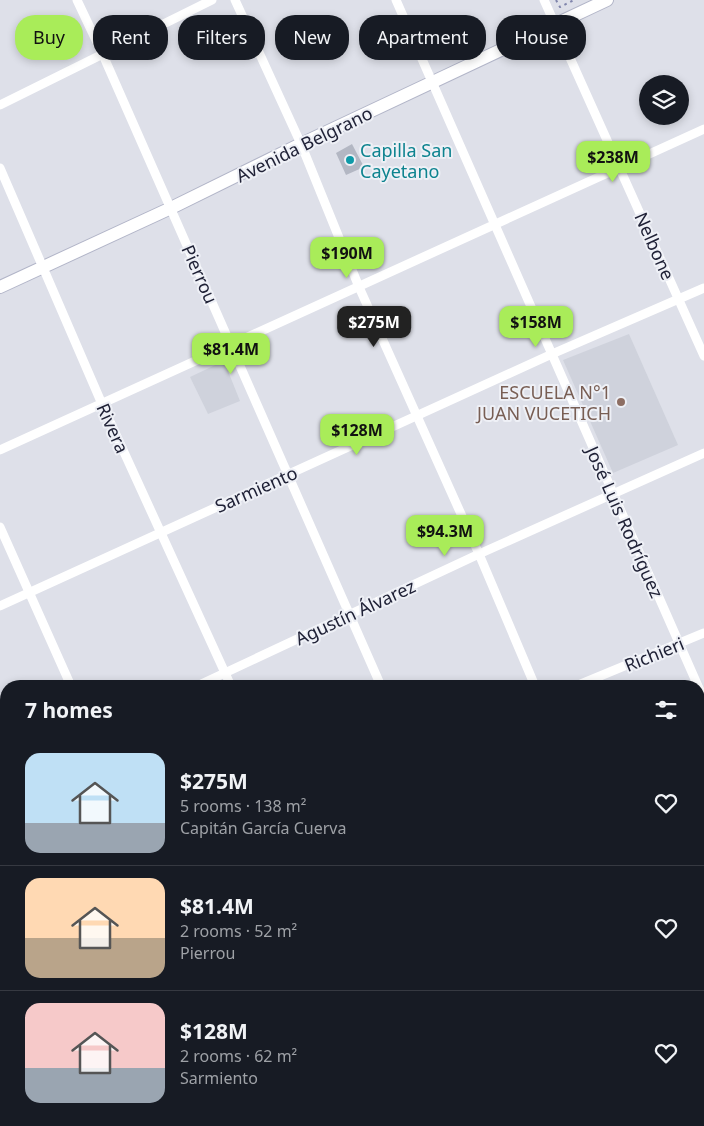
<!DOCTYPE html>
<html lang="en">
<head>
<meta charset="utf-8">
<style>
  :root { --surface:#171b24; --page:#20242c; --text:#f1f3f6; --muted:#9ea1a6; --line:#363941; --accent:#a9ec59 }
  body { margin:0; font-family:"Noto Sans",sans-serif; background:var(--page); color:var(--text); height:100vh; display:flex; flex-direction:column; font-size:19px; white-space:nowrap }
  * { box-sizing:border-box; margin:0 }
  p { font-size:16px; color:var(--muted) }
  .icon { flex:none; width:28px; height:28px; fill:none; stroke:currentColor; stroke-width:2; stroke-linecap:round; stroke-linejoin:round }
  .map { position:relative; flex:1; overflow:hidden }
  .side { position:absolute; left:0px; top:680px; width:705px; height:446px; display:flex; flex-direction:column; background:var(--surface); border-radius:20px 20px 0 0; box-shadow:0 2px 8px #0003 }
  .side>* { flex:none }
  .guide { position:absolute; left:15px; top:15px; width:675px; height:45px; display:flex; gap:10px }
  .buttons { position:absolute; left:639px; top:75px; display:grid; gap:10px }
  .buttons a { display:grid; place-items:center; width:50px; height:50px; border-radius:50%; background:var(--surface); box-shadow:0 2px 8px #0003; font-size:25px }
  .price { position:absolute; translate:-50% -42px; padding:0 11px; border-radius:10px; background:var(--accent); color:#111; font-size:16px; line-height:32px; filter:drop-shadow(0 1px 2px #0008) }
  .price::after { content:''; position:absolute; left:50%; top:30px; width:15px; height:11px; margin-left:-8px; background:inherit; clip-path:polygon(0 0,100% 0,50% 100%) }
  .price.current { background:#222; color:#fff }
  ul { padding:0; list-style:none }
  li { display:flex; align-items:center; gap:15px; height:125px; padding:0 25px }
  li+li { border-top:1px solid var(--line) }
  li span { display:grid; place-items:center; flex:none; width:140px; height:100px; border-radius:15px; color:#555 }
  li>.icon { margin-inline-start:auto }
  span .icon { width:60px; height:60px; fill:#fffc; stroke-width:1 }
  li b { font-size:21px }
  h2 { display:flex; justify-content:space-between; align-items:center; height:60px; padding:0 25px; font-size:21px }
  .pill { padding:0 18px; border-radius:20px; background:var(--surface); box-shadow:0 2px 8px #0003; font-size:18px; line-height:45px }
  .pill.current { background:var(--accent); color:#111 }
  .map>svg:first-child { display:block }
</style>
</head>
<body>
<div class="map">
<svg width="704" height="1126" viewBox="0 0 704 1126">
  <rect width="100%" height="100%" fill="#dee0e9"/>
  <g fill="#cfd2dc">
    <polygon points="629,334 678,445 613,473 563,360"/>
    <polygon points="224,361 240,401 208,414 190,377"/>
  </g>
  <g fill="#b7c9d9">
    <polygon points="704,843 704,1126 447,1126 445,1120 699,1120 699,845"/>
    <polygon points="6,1119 112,1120 115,1126 0,1126 0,1122"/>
  </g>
  <polygon fill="#b3b7c3" points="352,144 364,167 346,175 336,153"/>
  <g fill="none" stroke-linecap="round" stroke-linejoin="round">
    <g stroke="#b2b5c8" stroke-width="14">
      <polyline id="secondary" points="0,287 171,208 301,144 607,0"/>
    </g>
    <polyline stroke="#7f84ab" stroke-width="2" stroke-dasharray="2.5 4" stroke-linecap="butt" points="556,0 560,7 574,0"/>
    <g stroke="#fff" stroke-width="9">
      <polyline points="77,0 103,55 381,686"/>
      <polyline points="235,0 301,144 359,287 479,554 535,686"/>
      <polyline points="396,0 698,686"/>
      <polyline points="544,0 704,356"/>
      <polyline points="0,105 212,0"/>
      <polyline points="0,168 102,404 231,686"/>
      <polyline points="0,450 704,129"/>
      <polyline points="0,527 71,686"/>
      <polyline points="0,606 552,354 704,288"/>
      <polyline points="197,686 479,554 704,453"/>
      <polyline points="576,686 704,633"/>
      <polyline points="699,688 704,699"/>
      <polyline points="0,780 6,777"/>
      <polyline points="699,798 704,795"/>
      <polyline points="0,861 6,875"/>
      <polyline points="0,945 6,942"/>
      <polyline points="0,1114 6,1112"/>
      <polyline points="125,1120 128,1126"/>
    </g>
    <use href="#secondary" stroke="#fff" stroke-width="12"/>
  </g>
  <circle fill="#0f9aa8" stroke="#eef0f6" stroke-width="2" cx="350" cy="160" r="5"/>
  <circle fill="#8d6e63" stroke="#eef0f6" stroke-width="2" cx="621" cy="402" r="5"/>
  <g text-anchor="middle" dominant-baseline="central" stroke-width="4" stroke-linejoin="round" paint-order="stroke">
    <g font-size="18" fill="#202237" stroke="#eef0f6">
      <text transform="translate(304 144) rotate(-26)">Avenida Belgrano</text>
      <text transform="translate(655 246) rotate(66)">Nelbone</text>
      <text transform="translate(200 274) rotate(66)">Pierrou</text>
      <text transform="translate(113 428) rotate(66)">Rivera</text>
      <text transform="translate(256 489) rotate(-24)">Sarmiento</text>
      <text transform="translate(625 522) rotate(66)">José Luis Rodríguez</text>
      <text transform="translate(355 612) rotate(-25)">Agustín Álvarez</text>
      <text transform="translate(654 654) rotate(-22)">Richieri</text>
    </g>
    <g font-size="18" fill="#0d838f" stroke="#eef0f6" text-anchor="start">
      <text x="360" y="150">Capilla San<tspan x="360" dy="21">Cayetano</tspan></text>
    </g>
    <g font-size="18" fill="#785e54" stroke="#eef0f6" text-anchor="end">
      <text x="611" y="392">ESCUELA N°1<tspan x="611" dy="21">JUAN VUCETICH</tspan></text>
    </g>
  </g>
</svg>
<div class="buttons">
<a><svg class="icon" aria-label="layers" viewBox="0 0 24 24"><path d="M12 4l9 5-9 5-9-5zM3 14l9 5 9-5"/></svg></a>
</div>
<b class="price" style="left:613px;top:183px">$238M</b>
<b class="price" style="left:347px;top:279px">$190M</b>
<b class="price current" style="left:374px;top:348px">$275M</b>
<b class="price" style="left:536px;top:348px">$158M</b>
<b class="price" style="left:231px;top:375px">$81.4M</b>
<b class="price" style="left:357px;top:456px">$128M</b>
<b class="price" style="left:445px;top:557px">$94.3M</b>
<div class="guide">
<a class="pill current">Buy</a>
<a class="pill">Rent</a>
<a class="pill">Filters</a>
<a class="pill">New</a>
<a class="pill">Apartment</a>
<a class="pill">House</a>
</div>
<section class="side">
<h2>7 homes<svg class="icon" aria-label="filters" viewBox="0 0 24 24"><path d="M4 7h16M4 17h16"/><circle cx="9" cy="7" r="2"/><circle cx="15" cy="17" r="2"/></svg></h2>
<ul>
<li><span style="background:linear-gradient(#bfe0f5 70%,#9aa5b1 0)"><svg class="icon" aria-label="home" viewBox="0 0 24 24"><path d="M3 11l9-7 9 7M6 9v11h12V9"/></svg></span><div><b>$275M</b><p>5 rooms · 138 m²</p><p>Capitán García Cuerva</p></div><svg class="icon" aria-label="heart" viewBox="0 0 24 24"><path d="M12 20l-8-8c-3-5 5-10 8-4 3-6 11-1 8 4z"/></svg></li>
<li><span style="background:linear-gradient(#ffd9b3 60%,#b9a48a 0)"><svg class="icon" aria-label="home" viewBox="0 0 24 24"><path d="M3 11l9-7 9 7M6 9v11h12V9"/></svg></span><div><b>$81.4M</b><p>2 rooms · 52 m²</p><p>Pierrou</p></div><svg class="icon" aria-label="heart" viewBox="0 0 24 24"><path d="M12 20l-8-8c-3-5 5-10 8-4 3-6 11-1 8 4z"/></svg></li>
<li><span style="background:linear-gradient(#f6c9c9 65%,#9aa5b1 0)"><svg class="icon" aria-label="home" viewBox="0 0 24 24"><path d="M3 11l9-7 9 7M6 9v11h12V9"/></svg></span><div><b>$128M</b><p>2 rooms · 62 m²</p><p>Sarmiento</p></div><svg class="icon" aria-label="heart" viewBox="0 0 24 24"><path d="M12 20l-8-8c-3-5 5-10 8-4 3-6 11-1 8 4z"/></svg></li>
</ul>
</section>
</div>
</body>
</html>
